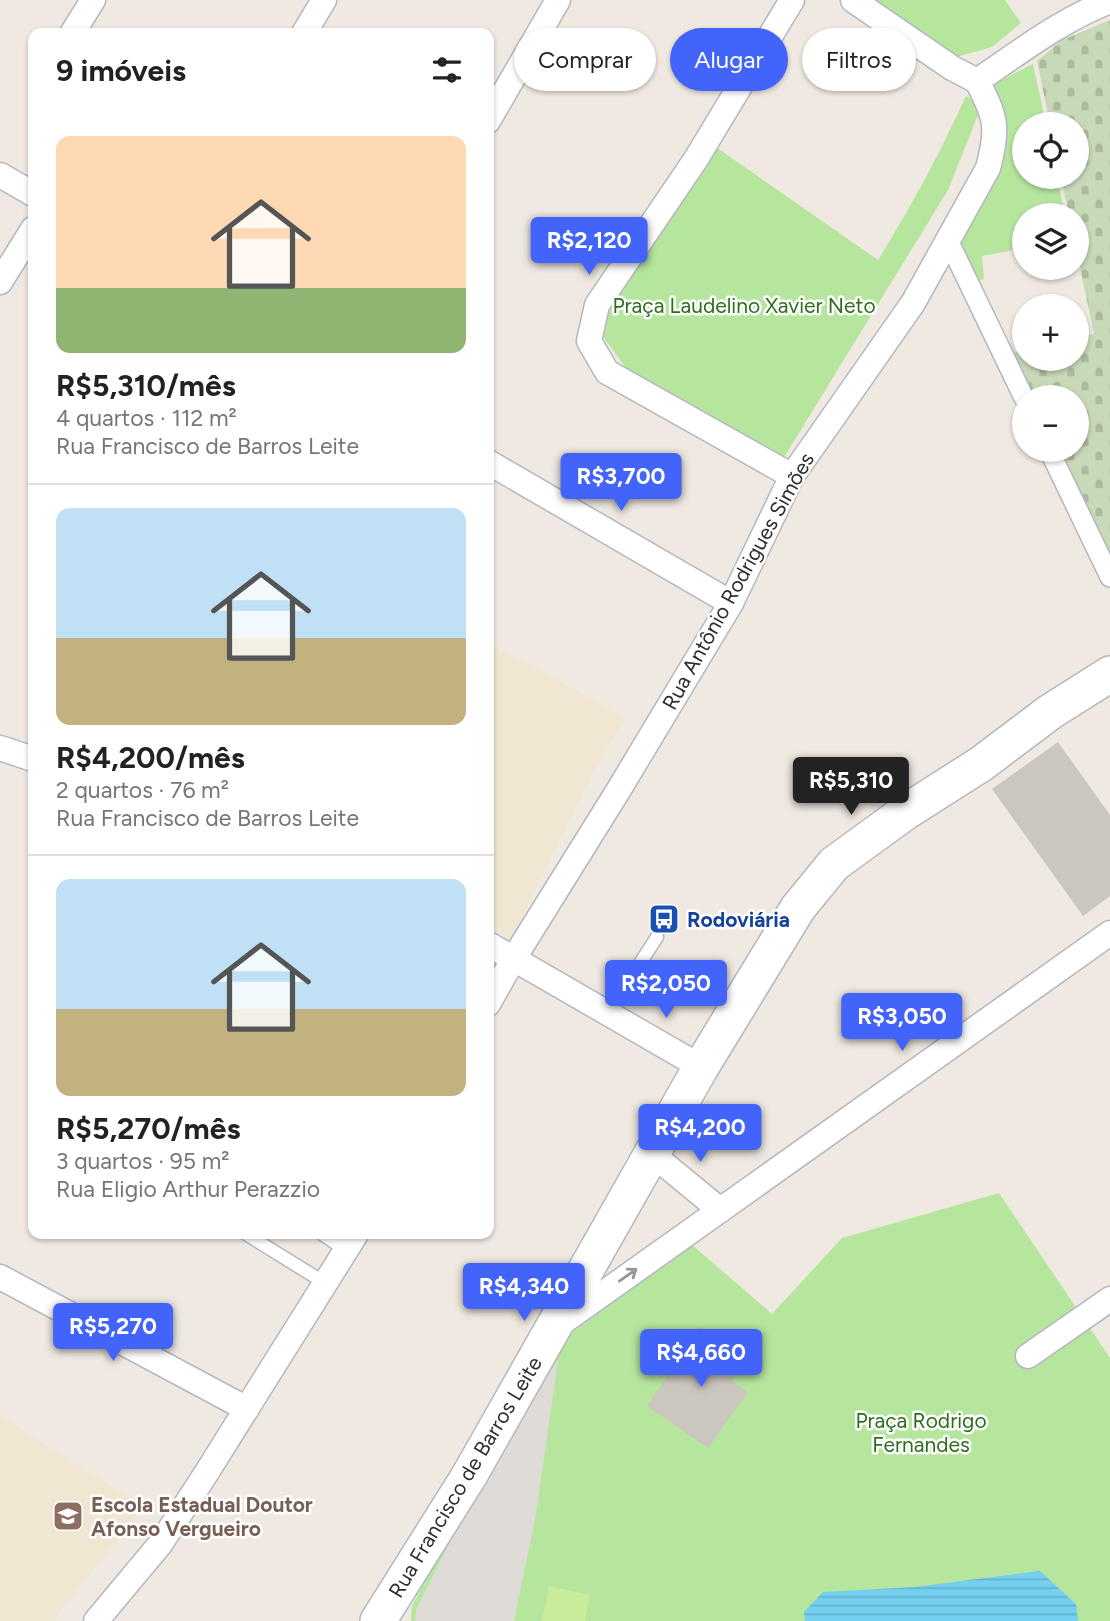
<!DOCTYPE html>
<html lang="pt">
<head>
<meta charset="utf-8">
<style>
  :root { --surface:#fff; --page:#f2f2f2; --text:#222; --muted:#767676; --line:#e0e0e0; --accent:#4264fb }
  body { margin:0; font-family:Figtree,sans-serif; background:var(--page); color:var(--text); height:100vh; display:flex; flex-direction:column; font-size:26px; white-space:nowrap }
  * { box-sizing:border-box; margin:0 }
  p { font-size:23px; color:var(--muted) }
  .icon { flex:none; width:38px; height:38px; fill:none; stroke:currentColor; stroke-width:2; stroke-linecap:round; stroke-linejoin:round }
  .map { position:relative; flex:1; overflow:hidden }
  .details { position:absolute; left:28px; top:28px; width:466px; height:1211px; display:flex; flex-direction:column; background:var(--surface); border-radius:14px; box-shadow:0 2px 5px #0004 }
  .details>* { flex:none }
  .hud { position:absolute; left:514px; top:28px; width:490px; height:63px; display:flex; gap:14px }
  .buttons { position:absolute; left:1012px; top:112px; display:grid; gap:14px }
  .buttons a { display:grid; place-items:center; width:77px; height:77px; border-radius:50%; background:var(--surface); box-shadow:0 2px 5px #0004; font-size:35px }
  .price { position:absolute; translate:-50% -60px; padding:0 16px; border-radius:7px; background:var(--accent); color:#fff; font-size:23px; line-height:46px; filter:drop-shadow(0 2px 4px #0008) }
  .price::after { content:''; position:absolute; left:50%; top:42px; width:21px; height:16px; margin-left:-10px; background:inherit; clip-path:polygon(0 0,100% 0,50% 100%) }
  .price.on { background:#222; color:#fff }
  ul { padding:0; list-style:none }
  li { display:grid; align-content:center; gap:14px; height:371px; padding:0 28px }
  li+li { border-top:2px solid var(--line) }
  li span { display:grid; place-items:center; height:217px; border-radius:14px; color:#555 }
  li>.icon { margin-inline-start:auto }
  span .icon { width:126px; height:126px; fill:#fffc; stroke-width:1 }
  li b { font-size:30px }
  h2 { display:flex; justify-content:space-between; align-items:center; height:84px; padding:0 28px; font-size:30px }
  .tag { padding:0 24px; border-radius:32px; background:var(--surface); box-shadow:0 2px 5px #0004; font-size:24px; line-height:63px }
  .tag.on { background:var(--accent); color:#fff }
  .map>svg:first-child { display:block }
</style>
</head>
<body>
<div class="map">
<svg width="1110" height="1621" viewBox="0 0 1110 1621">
  <defs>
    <pattern id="cemetery-stones" width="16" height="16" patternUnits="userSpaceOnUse" patternTransform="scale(1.75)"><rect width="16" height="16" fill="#c8d9b8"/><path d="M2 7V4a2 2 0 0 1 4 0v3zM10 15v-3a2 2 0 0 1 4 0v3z" fill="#acbb9e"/></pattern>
    <pattern id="water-rules" width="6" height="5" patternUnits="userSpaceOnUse" patternTransform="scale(1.75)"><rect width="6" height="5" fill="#75cff0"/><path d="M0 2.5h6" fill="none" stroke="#66b2ce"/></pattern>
  </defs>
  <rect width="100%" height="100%" fill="#efe9e1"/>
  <g fill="#f0e6d1">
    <polygon points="488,643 626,717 592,774 511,939 488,927"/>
    <polygon points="0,1416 144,1507 52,1621 0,1621"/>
  </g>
  <polygon fill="url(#cemetery-stones)" points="1110,20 1110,562 1058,450 1076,450 1076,397 1033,397 1013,353 1024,351 1024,359 1076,359 1076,338 1094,334 1076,248 1076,215 1069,215 1061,177 1076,177 1076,124 1050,124 1037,61 1062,40"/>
  <g fill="#b6e59e">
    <polygon points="865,0 1005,0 1021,23 992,47 956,57"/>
    <polygon points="1033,64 1046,124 1024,124 1024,177 1057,177 1065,215 1024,215 1024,248 982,256 984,279 973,283 953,239 983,188 987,88"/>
    <path d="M966,96L982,105L948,190L783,459L631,375L599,331L644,248L713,145L878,260C911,207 940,153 966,96Z"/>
    <polygon points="999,1193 1110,1358 1110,1621 411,1621 412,1606 475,1482 570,1334 691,1244 772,1314 842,1238"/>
  </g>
  <polygon fill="#c9ec9a" points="549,1586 590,1595 585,1621 542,1621"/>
  <polygon fill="#dfdcd8" points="558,1360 536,1514 514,1621 415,1621 416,1610 482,1478"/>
  <polygon fill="url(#water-rules)" points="1040,1571 1076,1604 1078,1621 805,1621 804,1612 823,1592 915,1587"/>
  <g fill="#cbc7bf">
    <polygon points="1058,742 1110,815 1110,896 1083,916 992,789"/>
    <polygon points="700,1327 746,1361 732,1381 748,1392 708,1448 647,1406"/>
  </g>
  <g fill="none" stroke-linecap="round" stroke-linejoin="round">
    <g stroke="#b4b7c1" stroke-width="15">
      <g id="service">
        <polyline points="608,1013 657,937"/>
        <polyline points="246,1234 325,1283"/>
        <polyline points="322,1234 346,1250"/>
      </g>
    </g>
    <g stroke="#b4b7c1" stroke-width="22">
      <g id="pedestrian">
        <polyline points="948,240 1024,398"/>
        <polyline points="1049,450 1110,577"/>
      </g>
    </g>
    <g stroke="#b4b7c1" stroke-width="27">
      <g id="minor">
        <polyline points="853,0 952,68 977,81"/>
        <polyline points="73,32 93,0"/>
        <polyline points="304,33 324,0"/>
        <path d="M977,81C1020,52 1061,20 1110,1"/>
        <polyline points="488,121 558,0"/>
        <polyline points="0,175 33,194"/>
        <polyline points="0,282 33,229"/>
        <polyline points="488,462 731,603"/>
        <polyline points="792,476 607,372 589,341 597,305 696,159 792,0"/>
        <polyline points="0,748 33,759"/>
        <polyline points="488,944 701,1067"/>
        <path d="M488,1004L514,958L618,791L731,603L792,476L913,303L988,168C999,128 996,117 977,81"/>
        <polyline points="652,1154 720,1210"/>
        <polyline points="0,1277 247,1409"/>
        <polyline points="560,1324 1110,933"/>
        <polyline points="1028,1356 1110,1299"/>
        <polyline points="96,1621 161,1543 207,1472 356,1234"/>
      </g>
    </g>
    <g stroke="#b4b7c1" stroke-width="38">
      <polyline id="secondary" points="378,1621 469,1476 701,1067 798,908 834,864 904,813 981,764 1050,712 1110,674"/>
    </g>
    <use href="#service" stroke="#fff" stroke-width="12"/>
    <use href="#pedestrian" stroke="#fff" stroke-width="19"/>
    <use href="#minor" stroke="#fff" stroke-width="24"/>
    <use href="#secondary" stroke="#fff" stroke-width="35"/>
  </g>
  <defs><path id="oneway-shaft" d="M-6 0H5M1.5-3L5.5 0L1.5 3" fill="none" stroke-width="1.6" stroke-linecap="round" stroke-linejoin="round" transform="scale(1.75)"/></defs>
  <use stroke="#969696" href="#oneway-shaft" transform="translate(628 1275) rotate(-35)"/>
  <defs>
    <g id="bus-square" transform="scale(1.575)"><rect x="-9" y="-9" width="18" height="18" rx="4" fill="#1a4fb4" stroke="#fff"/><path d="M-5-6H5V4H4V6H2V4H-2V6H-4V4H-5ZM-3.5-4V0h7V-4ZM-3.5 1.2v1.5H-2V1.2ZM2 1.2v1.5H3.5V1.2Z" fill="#fff"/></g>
    <g id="school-square" transform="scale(1.575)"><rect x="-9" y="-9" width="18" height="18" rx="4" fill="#8d6e63" stroke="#fff"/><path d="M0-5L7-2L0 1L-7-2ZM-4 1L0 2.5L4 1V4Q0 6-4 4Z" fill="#fff"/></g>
  </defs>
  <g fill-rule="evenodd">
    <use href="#bus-square" x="664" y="919"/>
    <use href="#school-square" x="68" y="1516"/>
  </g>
  <g text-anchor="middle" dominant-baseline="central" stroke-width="5" stroke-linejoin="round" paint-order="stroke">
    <g font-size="21" fill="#2c6e1b" stroke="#fff">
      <text x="744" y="305">Praça Laudelino Xavier Neto</text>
      <text x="921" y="1420">Praça Rodrigo<tspan x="921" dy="24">Fernandes</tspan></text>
    </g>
    <g font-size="21" fill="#2e2e2e" stroke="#fff">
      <text transform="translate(738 581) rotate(-61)">Rua Antônio Rodrigues Simões</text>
      <text transform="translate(465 1477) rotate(-59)">Rua Francisco de Barros Leite</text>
    </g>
    <g font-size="21" font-weight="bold" fill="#164399" stroke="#fff" text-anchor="start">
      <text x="687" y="919">Rodoviária</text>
    </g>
    <g font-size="21" font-weight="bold" fill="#785e54" stroke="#fff" text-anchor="start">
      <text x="91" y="1504">Escola Estadual Doutor<tspan x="91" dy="24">Afonso Vergueiro</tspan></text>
    </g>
  </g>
</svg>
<div class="buttons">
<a><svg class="icon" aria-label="locate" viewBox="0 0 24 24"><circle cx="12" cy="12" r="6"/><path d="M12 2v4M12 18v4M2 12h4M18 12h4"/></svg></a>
<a><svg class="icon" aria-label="layers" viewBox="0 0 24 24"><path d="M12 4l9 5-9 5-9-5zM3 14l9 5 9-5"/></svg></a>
<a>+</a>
<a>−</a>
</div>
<b class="price" style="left:589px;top:277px">R$2,120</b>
<b class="price" style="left:621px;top:513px">R$3,700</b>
<b class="price on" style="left:851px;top:817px">R$5,310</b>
<b class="price" style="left:666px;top:1020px">R$2,050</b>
<b class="price" style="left:902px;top:1053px">R$3,050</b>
<b class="price" style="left:700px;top:1164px">R$4,200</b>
<b class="price" style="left:524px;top:1323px">R$4,340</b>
<b class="price" style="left:113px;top:1363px">R$5,270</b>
<b class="price" style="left:701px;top:1389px">R$4,660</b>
<div class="hud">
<a class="tag">Comprar</a>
<a class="tag on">Alugar</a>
<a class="tag">Filtros</a>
</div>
<section class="details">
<h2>9 imóveis<svg class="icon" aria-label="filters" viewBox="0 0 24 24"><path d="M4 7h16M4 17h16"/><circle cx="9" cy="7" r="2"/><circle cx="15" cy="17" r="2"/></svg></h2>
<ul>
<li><span style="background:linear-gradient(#ffd9b3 70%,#8fb573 0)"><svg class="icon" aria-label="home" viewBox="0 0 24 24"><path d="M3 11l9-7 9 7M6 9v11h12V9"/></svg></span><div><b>R$5,310/mês</b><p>4 quartos · 112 m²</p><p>Rua Francisco de Barros Leite</p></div></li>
<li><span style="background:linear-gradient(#bfe0f5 60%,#c2b280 0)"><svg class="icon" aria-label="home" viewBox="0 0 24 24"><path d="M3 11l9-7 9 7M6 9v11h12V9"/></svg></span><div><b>R$4,200/mês</b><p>2 quartos · 76 m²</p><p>Rua Francisco de Barros Leite</p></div></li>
<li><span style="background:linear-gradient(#bfe0f5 60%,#c2b280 0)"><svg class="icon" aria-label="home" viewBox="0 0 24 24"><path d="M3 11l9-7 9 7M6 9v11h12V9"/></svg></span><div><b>R$5,270/mês</b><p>3 quartos · 95 m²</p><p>Rua Eligio Arthur Perazzio</p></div></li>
</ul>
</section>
</div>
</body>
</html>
